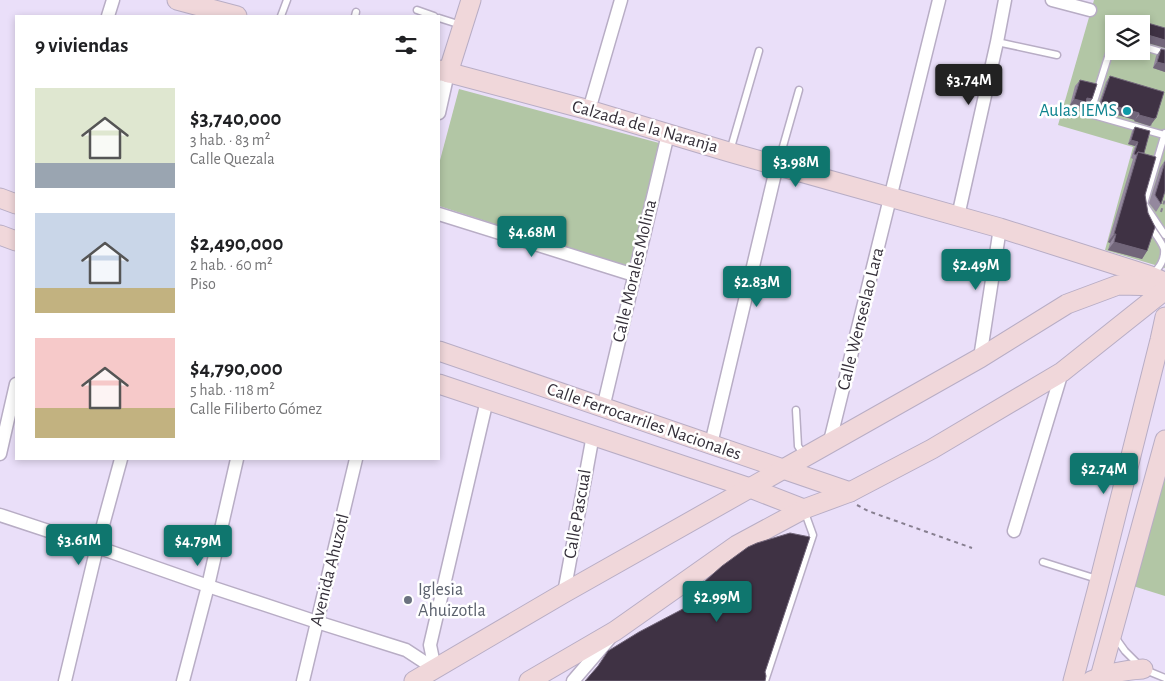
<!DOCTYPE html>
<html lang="es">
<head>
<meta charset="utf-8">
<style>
  :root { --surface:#fff; --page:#f6f6f6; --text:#202124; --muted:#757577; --accent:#0f766e }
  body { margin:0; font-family:"Alegreya Sans",sans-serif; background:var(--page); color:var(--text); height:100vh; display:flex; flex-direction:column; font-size:19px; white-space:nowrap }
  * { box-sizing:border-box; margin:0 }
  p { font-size:16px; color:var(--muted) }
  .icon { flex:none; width:28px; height:28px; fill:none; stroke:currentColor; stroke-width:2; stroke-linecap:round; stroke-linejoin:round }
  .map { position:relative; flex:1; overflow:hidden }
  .details { position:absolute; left:15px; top:15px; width:425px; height:445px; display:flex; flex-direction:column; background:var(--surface); border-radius:0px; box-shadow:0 2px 8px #0003 }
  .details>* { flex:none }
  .controls { position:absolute; left:1105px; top:15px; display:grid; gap:10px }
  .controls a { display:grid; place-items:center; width:45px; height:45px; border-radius:0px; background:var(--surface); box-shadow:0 2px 8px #0003; font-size:25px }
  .price { position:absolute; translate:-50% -42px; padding:0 11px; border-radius:5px; background:var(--accent); color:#fff; font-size:16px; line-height:32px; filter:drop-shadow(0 1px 2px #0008) }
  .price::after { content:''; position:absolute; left:50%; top:30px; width:15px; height:11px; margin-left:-8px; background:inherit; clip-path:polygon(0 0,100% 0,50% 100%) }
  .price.current { background:#222; color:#fff }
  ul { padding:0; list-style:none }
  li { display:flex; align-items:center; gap:15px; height:125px; padding:0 20px }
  li span { display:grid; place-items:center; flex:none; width:140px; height:100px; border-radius:0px; color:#555 }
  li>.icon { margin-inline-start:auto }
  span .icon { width:60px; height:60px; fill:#fffc; stroke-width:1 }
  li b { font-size:21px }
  h2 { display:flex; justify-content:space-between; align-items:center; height:60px; padding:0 20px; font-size:21px }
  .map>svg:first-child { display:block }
</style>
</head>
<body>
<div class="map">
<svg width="1165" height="681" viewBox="0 0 1165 681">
  <rect width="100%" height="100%" fill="#eadff9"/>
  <g fill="#b2c6a5" fill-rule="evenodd">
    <path d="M1094,0H1165V268L1105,250L1133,147L1058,125ZM1114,24H1141V51H1114Z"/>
    <polygon points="459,89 659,143 630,268 439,206 439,164"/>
    <polygon points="1165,475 1165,596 1133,586"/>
  </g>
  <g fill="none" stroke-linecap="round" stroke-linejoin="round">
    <g stroke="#b8adc5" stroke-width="9">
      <g id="lane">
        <polyline points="417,10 434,16"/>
        <polyline points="281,16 287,0"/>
        <polyline points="355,16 356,12"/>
        <polyline points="439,18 461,25"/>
        <polyline points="1114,38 1090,114 1164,135"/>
        <polyline points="997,42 1057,55"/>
        <polyline points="1141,46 1165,53"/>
        <polyline points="1165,133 1144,204 1165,235"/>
        <polyline points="730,151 759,51"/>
        <polyline points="778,164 799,90"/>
        <path d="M1149,225C1153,231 1162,242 1164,249C1165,258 1160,269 1152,273"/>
        <polyline points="796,410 798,446 804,455"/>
        <polyline points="1043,562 1097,579"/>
        <polyline points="1115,637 1125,651 1143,669 1165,678"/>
        <polyline points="765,681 813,535 804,510"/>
      </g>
    </g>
    <g stroke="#b8adc5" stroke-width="15">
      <g id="street">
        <polyline points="1052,0 1090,10"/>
        <polyline points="108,16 113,0"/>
        <polyline points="589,110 621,0"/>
        <polyline points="439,113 448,73"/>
        <polyline points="439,214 634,275"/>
        <polyline points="958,216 997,42 1005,0"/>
        <polyline points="980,358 1000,228"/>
        <polyline points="603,408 668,134"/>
        <polyline points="830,441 939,0"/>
        <polyline points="711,444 777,165"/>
        <polyline points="0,454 16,384"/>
        <polyline points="0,515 97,547 208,586 317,622 406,650 435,669"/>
        <polyline points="1014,531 1062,372"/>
        <polyline points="564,593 593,435"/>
        <polyline points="435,669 430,645 487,400"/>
        <polyline points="65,681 97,547 121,459"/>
        <polyline points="183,681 208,586 237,459"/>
        <polyline points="303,681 356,459"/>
        <polyline points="573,681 609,639"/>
      </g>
    </g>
    <g stroke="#b8adc5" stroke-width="21">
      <g id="secondary">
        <polyline points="177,0 237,16"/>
        <polyline points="439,70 589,110 729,152 1000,228 1148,275 1162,281"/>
        <polyline points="448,73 471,0"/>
        <polyline points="0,198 16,204"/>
        <polyline points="0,235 16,241"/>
        <polyline points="439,351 850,492"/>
        <polyline points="439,384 750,488 804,509"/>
        <polyline points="414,681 564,593 980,358 1067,304 1118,285 1165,286"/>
        <polyline points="529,681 615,631 737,545 804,509 850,492 932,449 1062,372 1165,290"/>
        <polyline points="1073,681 1097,591 1160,340 1165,317"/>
        <path d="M1091,681C1108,673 1124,670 1143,669"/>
        <polyline points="1099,681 1165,440"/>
      </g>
    </g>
    <g stroke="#877f90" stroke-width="2" stroke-dasharray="4 4" stroke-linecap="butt">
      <polyline points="1161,212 1165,199"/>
      <polyline points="857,505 868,511 972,548"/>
    </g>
    <use href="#lane" stroke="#fff" stroke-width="6"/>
    <use href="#street" stroke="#fff" stroke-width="12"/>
    <use href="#secondary" stroke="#f0d7da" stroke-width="19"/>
  </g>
  <g fill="#94889e">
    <polygon points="1161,49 1165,72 1153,68 1156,56"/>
    <polygon points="1110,76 1152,125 1150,126 1134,121 1135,120 1097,109 1106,82"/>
    <polygon points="1080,80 1092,99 1087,106 1084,105 1081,109 1070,105 1075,86"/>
    <polygon points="1135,127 1144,153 1147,251 1142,259 1108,250 1110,243 1108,242 1133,159 1131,158 1135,146 1128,144 1132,131"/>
    <polygon points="1165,160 1165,191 1161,204 1156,212 1149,203 1160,168"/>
    <polygon points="810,537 688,606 683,603 688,596"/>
  </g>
  <g fill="#72667a">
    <polygon points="1141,33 1165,40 1165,48 1141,41"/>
    <polygon points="1157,62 1165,64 1165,72 1153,68"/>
    <polygon points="1087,98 1092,99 1087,106 1084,105 1081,109 1070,105 1074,99"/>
    <polygon points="1101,102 1139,113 1135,120 1097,109"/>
    <polygon points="1139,115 1155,118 1156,118 1150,126 1134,121"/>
    <polygon points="1131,140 1138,142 1135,146 1128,144"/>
    <polygon points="1114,234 1116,234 1110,243 1108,242"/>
    <polygon points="1114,242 1147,251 1142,259 1108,250"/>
  </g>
  <g fill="#3f3244" stroke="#72667a">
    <polygon points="1127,17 1165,28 1165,40 1141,33 1141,24 1125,24"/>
    <polygon points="1161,49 1165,50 1165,64 1157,62"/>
    <polygon points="1110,76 1164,92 1156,118 1155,118 1154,119 1139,115 1139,113 1101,102"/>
    <polygon points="1080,80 1097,84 1092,99 1087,98 1086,102 1074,99"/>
    <polygon points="1135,127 1150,131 1144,153 1138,152 1136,155 1134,154 1138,142 1131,140"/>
    <polygon points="1138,152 1156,157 1145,195 1148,213 1155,227 1147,251 1114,242 1116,234 1114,234"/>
    <polygon points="1165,162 1165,191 1161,204 1155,195"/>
    <polygon points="790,533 810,537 765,672 766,676 765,681 585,681 598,666 608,651 639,632 698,601 688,596 722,566 748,547 757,543"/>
  </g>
  <circle fill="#0f9aa8" stroke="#fff" stroke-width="2" cx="1127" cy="111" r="5"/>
  <circle fill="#6b7280" stroke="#fff" stroke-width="2" cx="408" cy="600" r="5"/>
  <g text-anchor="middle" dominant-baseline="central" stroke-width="5" stroke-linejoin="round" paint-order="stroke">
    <g font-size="18" fill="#0d838f" stroke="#fff" text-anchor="end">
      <text x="1117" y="111">Aulas IEMS</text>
    </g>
    <g font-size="18" fill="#35303a" stroke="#fff">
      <text transform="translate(645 127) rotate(16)">Calzada de la Naranja</text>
      <text transform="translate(635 271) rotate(-77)">Calle Morales Molina</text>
      <text transform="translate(861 319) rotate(-76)">Calle Wenseslao Lara</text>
      <text transform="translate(644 422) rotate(19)">Calle Ferrocarriles Nacionales</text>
      <text transform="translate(578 514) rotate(-80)">Calle Pascual</text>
      <text transform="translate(330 570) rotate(-76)">Avenida Ahuzotl</text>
    </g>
    <g font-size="18" fill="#5b616d" stroke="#fff" text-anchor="start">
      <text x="418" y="590">Iglesia<tspan x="418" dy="21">Ahuizotla</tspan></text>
    </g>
  </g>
</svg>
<div class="controls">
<a><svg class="icon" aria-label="layers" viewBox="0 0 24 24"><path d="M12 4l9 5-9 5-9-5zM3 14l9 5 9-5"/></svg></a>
</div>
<b class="price current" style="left:969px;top:106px">$3.74M</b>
<b class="price" style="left:796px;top:188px">$3.98M</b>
<b class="price" style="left:532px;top:258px">$4.68M</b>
<b class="price" style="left:976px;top:291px">$2.49M</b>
<b class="price" style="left:757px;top:308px">$2.83M</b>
<b class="price" style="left:1104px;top:495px">$2.74M</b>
<b class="price" style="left:79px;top:566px">$3.61M</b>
<b class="price" style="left:198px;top:567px">$4.79M</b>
<b class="price" style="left:717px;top:623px">$2.99M</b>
<section class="details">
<h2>9 viviendas<svg class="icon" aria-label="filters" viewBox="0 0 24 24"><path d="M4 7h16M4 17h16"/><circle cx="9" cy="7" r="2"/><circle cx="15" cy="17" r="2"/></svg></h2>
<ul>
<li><span style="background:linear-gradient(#dfe7d0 75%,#9aa5b1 0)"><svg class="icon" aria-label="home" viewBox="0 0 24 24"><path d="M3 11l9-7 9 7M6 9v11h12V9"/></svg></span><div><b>$3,740,000</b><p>3 hab. · 83 m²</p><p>Calle Quezala</p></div></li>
<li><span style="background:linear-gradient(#c9d6e8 75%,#c2b280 0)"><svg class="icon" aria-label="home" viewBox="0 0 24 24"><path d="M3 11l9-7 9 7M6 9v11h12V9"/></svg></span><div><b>$2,490,000</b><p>2 hab. · 60 m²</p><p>Piso</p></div></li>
<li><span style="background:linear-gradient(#f6c9c9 70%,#c2b280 0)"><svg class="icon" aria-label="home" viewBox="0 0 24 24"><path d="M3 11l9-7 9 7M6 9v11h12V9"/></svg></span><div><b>$4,790,000</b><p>5 hab. · 118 m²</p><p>Calle Filiberto Gómez</p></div></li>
</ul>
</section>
</div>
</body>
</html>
